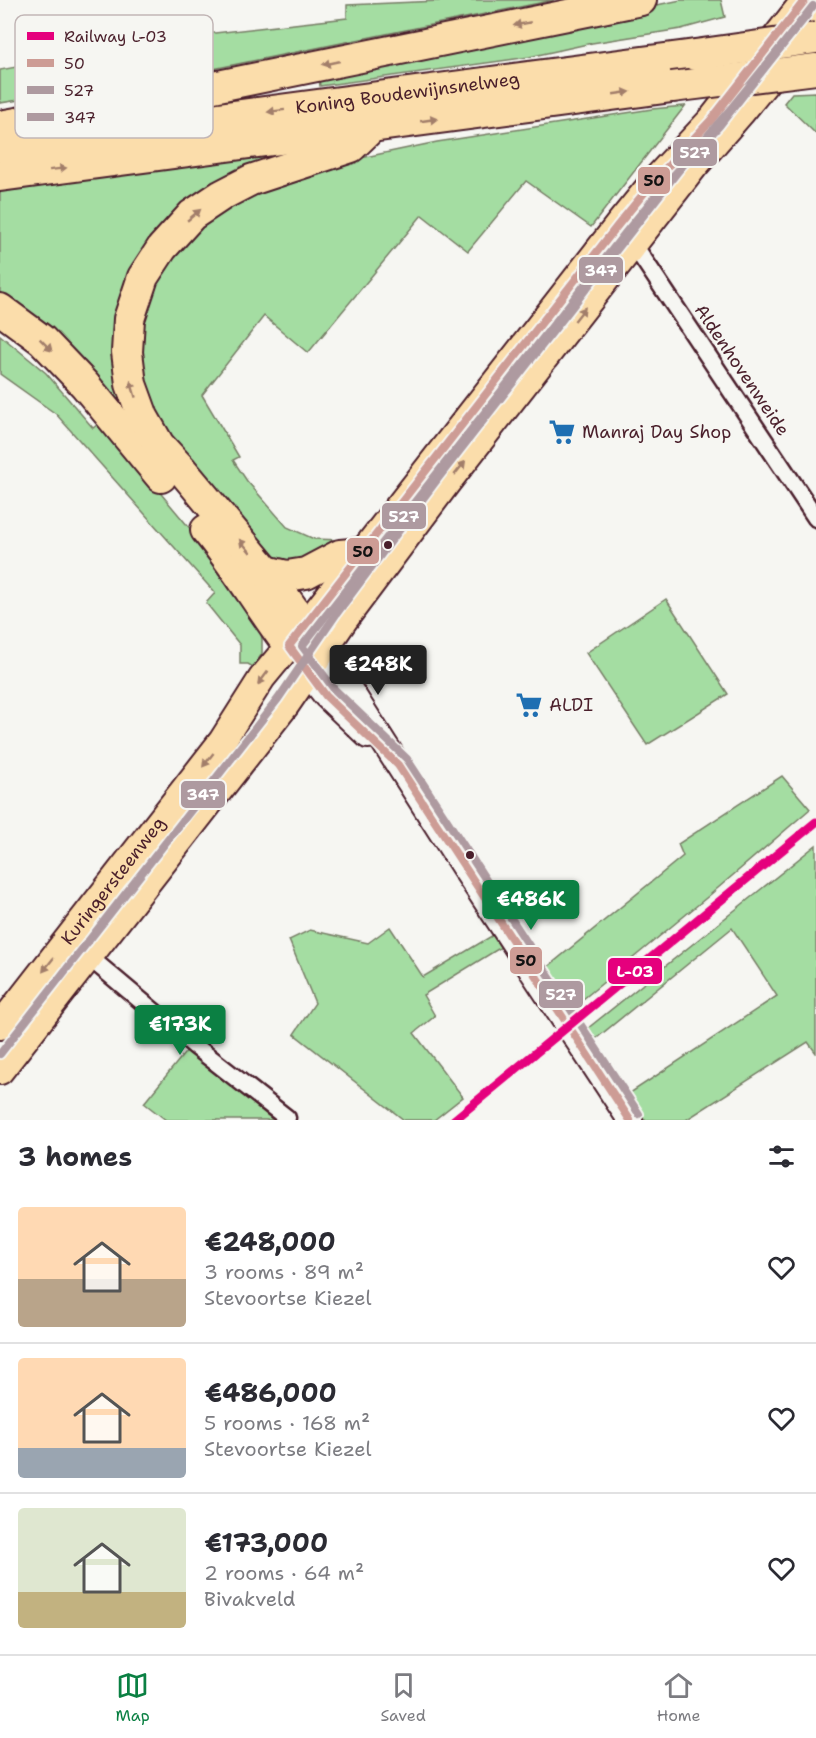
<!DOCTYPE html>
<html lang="en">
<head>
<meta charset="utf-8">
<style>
  :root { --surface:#fff; --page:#f2f2f3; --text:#2b2b33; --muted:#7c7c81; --line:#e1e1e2; --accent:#0b8043 }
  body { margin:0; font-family:"Shantell Sans",sans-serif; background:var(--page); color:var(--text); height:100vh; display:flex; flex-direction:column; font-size:22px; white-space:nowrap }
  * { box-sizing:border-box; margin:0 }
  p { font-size:20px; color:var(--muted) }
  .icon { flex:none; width:33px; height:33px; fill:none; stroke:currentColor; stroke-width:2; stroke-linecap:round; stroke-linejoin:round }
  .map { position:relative; height:1120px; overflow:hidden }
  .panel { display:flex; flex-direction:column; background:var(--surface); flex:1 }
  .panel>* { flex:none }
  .price { position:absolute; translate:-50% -51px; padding:0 14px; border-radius:6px; background:var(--accent); color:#fff; font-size:20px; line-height:39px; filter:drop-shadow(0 2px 3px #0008) }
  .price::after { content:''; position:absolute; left:50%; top:36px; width:18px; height:14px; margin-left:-9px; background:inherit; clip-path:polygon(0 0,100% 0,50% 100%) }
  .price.active { background:#222; color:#fff }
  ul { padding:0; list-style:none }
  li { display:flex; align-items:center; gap:18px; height:150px; padding:0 18px }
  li+li { border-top:2px solid var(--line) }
  li span { display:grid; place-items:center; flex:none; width:168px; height:120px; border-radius:6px; color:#555 }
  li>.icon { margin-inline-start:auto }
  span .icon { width:72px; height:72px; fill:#fffc; stroke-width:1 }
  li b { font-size:26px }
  h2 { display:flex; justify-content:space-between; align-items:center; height:72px; padding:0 18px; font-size:26px }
  .menu { display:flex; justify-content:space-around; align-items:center; height:84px; border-top:2px solid var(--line); background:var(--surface); font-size:16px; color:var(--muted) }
  .menu a { display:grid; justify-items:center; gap:3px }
  .menu .active { color:var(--accent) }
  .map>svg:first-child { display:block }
</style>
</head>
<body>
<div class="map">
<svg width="816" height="1120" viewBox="0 0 816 1120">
  <rect width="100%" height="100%" fill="#f6f6f2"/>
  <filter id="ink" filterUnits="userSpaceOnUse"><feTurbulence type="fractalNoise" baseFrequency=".0167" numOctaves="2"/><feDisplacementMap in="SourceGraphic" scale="12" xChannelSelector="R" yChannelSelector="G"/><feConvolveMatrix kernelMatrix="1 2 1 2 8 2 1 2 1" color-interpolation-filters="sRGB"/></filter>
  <g filter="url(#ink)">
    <g fill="#a4dda2" stroke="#777e66" stroke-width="1.5">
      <polygon points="440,0 554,0 208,70 0,103 0,70 171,38 347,18 347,5 439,1"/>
      <polygon points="681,0 721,0 725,17 681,29 592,43 529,57 320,86 318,73 472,43"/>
      <polygon points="816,92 816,134 784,103 792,93"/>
      <polygon points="685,106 591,227 526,181 468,251 422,215 308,353 264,316 202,395 239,457 233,460 247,481 287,527 314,539 342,540 335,550 278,567 200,484 155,412 138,354 140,320 152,286 195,225 255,188 337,163 437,142 652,109"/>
      <polygon points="297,150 145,260 130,401 117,403 0,295 0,192"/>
      <polygon points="0,335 46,373 93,428 101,422 218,562 259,625 262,639 262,654 253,667 248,664 240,664 240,645 206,603 215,593 56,414 0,374"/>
      <polygon points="666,599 728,694 647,745 586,653"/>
      <polygon points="782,776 810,809 711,894 571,1009 544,970 683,856 678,844"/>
      <polygon points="816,845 816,1053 808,1042 686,1120 644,1120 627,1095 777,996 732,928 593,1041 587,1029"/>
      <polygon points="390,927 423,977 495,934 503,946 423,995 435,1016 414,1033 463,1097 434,1120 404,1120 294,1034 315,1003 289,940 310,930 368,943"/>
      <polygon points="188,1049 273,1120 166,1120 144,1103"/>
    </g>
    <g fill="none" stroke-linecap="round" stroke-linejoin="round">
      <g stroke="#4a1f2b" stroke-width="21">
        <g id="street">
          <polyline points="634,245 816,518"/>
          <polyline points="89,957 195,1046 287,1118"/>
        </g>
      </g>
      <g stroke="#4a1f2b" stroke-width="28">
        <g id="secondary">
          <polyline points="324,649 464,868 630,1120"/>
          <polyline points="308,673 326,696 368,736"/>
        </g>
      </g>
      <g stroke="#4a1f2b" stroke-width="30">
        <g id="primary">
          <path id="s1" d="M0,1026L222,741L262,678L305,626L618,225L653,182L711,120L805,0"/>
          <polyline points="0,1071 286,705 345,619 447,483 694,167 741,113 816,21"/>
        </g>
      </g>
      <g stroke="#4a1f2b" stroke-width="34">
        <g id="highway">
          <polyline points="0,126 184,93 641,0"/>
          <path id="s2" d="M0,147L695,55"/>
          <polyline points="0,176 672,87"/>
          <polyline points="0,309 42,340 85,385 161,477"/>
          <path d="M206,530C236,566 260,608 289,646"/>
          <polyline points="266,571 287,576 306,573 340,555 363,553"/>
          <polyline points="305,626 266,571 182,470 159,445 143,417 131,384 127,352 129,319 143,277 162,248 192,215 222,195 251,180 351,147 371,128"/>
        </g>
      </g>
      <use href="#street" stroke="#f6f6f2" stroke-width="16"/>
      <use href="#secondary" stroke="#f6f6f2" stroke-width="24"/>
      <use href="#primary" stroke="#fbddab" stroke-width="26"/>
      <use href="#highway" stroke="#fbddab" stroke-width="30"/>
      <g stroke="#4a1f2b" stroke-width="34" stroke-linecap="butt">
        <g id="highway-bridge">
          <polyline points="695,55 816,38"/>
          <polyline points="672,87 816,69"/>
        </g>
      </g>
      <use href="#highway-bridge" stroke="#fbddab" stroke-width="30"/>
      <g stroke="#f6f6f2" stroke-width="12">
        <polyline id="bus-1" points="630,1120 398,765 326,696 289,646 618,225 653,182 711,120 805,0"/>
      </g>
      <g stroke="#f6f6f2" stroke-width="12">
        <polyline id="bus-2" points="639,1114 407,759 334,689 302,646 626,232 661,189 719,126 813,6"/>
      </g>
      <g stroke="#f6f6f2" stroke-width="12">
        <polyline id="bus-3" points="0,1054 278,699 337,613 439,477 686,161 733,106 808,14"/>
      </g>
      <use href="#bus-1" stroke="#cd9c95" stroke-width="8"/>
      <use href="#bus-2" stroke="#ae9aa0" stroke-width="8"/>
      <use href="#bus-3" stroke="#ae9aa0" stroke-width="8"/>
      <g stroke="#f6f6f2" stroke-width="14">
        <polyline id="rail-1" points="454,1120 816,822"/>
      </g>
      <use href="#rail-1" stroke="#e5007d" stroke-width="9"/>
    </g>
    <defs><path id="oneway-solid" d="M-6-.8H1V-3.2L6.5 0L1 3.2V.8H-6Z" transform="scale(1.5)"/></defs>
    <g fill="#a27e6b">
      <use href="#oneway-solid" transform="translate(522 24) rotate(169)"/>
      <use href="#oneway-solid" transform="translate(331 63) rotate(168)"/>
      <use href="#oneway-solid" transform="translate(622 93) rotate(-8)"/>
      <use href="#oneway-solid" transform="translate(276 111) rotate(173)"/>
      <use href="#oneway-solid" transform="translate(429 120) rotate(-8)"/>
      <use href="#oneway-solid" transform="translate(58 169) rotate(-7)"/>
      <use href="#oneway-solid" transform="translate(194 215) rotate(-40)"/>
      <use href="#oneway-solid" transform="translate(580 314) rotate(-52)"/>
      <use href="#oneway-solid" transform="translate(46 345) rotate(45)"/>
      <use href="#oneway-solid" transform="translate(133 389) rotate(-107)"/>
      <use href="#oneway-solid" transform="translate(460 468) rotate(-51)"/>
      <use href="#oneway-solid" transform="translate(245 546) rotate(-130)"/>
      <use href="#oneway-solid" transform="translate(263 678) rotate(127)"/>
      <use href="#oneway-solid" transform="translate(208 760) rotate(128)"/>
      <use href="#oneway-solid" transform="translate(48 965) rotate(128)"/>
    </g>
  </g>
  <defs>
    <g id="supermarket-bare" transform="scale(2.07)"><path d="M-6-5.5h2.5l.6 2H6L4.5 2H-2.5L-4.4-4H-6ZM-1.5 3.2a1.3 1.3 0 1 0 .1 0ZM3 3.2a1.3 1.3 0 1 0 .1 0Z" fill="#1f6fb2" stroke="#f6f6f2" stroke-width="2.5" paint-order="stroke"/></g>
  </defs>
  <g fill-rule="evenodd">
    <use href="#supermarket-bare" x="562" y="432"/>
    <use href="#supermarket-bare" x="529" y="705"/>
  </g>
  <g fill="#4a1f2b" stroke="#f6f6f2" stroke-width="2">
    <circle cx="388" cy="545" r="5"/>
    <circle cx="470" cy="855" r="5"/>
  </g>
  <g text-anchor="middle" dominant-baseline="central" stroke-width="4.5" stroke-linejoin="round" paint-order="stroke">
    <g font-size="18" fill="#4a1f2b" stroke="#f6f6f2">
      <text stroke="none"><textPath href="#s2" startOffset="411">Koning Boudewijnsnelweg</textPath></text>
      <text transform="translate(742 370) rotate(56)">Aldenhovenweide</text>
      <text stroke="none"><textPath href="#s1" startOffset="184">Kuringersteenweg</textPath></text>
    </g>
    <g font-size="18" fill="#4a1f2b" stroke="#f6f6f2" text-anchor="start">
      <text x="582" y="432">Manraj Day Shop</text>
      <text x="549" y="705">ALDI</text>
    </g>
  </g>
  <rect x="15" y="15" width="198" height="123" rx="9" fill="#f6f6f2" stroke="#c2b6b6" stroke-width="1.5"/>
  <rect x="27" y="32" width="27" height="8" fill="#e5007d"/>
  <rect x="27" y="59" width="27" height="8" fill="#cd9c95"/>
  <rect x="27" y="86" width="27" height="8" fill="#ae9aa0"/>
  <rect x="27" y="113" width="27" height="8" fill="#ae9aa0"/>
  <g font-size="16" fill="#4a1f2b">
    <text x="64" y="42">Railway L-03</text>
    <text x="64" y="69">50</text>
    <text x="64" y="96">527</text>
    <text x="64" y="123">347</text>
  </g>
  <g stroke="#f6f6f2" stroke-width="2">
    <rect x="672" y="138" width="46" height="29" rx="6" fill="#ae9aa0"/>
    <rect x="637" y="166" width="34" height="29" rx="6" fill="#cd9c95"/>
    <rect x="578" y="256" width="46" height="28" rx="6" fill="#ae9aa0"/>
    <rect x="381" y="502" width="46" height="28" rx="6" fill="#ae9aa0"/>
    <rect x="346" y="537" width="34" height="28" rx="6" fill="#cd9c95"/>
    <rect x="180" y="780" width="46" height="29" rx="6" fill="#ae9aa0"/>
    <rect x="509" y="946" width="34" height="29" rx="6" fill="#cd9c95"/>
    <rect x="607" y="957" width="56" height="28" rx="6" fill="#e5007d"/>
    <rect x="538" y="980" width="46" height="29" rx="6" fill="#ae9aa0"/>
  </g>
  <g font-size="16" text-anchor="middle" font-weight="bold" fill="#fff">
    <text x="695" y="158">527</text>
    <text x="601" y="276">347</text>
    <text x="404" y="522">527</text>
    <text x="203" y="800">347</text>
    <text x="635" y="977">L-03</text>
    <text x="561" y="1000">527</text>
  </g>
  <g font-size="16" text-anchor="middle" font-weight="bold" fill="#111">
    <text x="654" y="186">50</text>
    <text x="363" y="557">50</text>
    <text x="526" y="966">50</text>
  </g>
</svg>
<b class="price active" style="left:378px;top:696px">€248K</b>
<b class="price" style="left:531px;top:931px">€486K</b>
<b class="price" style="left:180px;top:1056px">€173K</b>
</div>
<section class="panel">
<h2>3 homes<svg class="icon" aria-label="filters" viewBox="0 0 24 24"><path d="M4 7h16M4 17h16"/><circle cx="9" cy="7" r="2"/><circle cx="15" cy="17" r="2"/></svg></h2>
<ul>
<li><span style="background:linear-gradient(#ffd9b3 60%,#b9a48a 0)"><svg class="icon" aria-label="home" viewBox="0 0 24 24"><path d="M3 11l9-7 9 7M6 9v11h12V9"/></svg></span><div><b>€248,000</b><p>3 rooms · 89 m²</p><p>Stevoortse Kiezel</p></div><svg class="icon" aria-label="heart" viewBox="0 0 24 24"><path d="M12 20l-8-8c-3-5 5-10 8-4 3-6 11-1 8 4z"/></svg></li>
<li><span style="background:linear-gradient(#ffd9b3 75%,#9aa5b1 0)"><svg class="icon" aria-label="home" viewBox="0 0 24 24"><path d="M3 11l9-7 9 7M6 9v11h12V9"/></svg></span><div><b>€486,000</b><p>5 rooms · 168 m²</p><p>Stevoortse Kiezel</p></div><svg class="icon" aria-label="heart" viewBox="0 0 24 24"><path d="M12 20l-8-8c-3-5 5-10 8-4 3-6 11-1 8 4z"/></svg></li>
<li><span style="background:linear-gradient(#dfe7d0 70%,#c2b280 0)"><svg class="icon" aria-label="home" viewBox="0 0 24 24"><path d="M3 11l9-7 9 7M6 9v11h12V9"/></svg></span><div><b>€173,000</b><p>2 rooms · 64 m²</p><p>Bivakveld</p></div><svg class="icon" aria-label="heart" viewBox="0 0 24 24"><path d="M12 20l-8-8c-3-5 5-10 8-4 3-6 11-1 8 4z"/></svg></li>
</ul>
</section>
<nav class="menu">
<a class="active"><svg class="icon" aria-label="map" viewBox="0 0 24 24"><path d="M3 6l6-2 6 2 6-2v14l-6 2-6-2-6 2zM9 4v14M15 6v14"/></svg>Map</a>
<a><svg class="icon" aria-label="saved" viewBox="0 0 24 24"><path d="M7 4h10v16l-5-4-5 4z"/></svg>Saved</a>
<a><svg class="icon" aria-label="home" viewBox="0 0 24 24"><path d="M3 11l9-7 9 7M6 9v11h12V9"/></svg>Home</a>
</nav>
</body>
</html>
